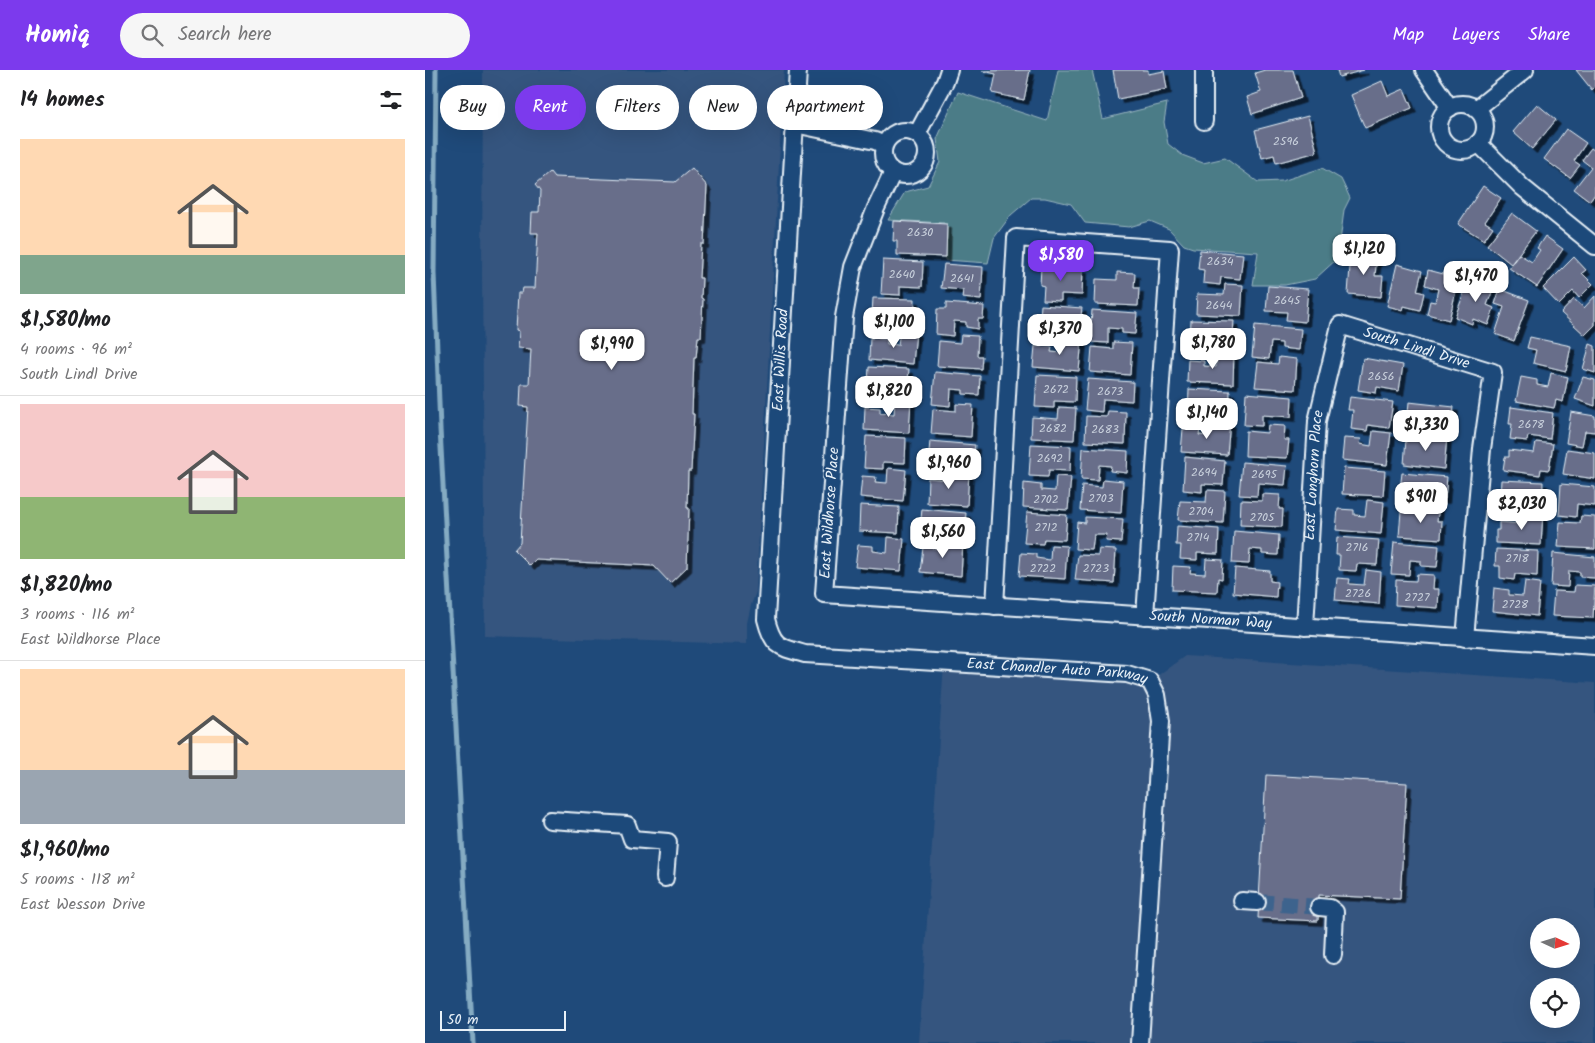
<!DOCTYPE html>
<html lang="en">
<head>
<meta charset="utf-8">
<style>
  :root { --surface:#fff; --page:#f6f6f6; --text:#202124; --muted:#757577; --line:#e0e0e0; --accent:#7c3aed }
  body { margin:0; font-family:Kalam,sans-serif; background:var(--page); color:var(--text); height:100vh; display:flex; flex-direction:column; font-size:19px; white-space:nowrap }
  * { box-sizing:border-box; margin:0 }
  p { font-size:16px; color:var(--muted) }
  .icon { flex:none; width:28px; height:28px; fill:none; stroke:currentColor; stroke-width:2; stroke-linecap:round; stroke-linejoin:round }
  .map { position:relative; flex:1; overflow:hidden }
  .side { display:flex; flex-direction:column; background:var(--surface); width:425px }
  .side>* { flex:none }
  .hud { position:absolute; left:15px; top:15px; width:475px; height:45px; display:flex; gap:10px }
  .needle { width:32px; rotate:94deg }
  .buttons { position:absolute; left:1105px; top:848px; display:grid; gap:10px }
  .buttons a { display:grid; place-items:center; width:50px; height:50px; border-radius:50%; background:var(--surface); box-shadow:0 5px 20px #0002; font-size:25px }
  .scale { position:absolute; left:15px; bottom:12px; width:126px; box-sizing:border-box; padding-left:5px; border:2px solid #e8f1f8; border-top:0; font-size:14px; line-height:18px; white-space:nowrap; color:#e8f1f8; -webkit-text-stroke:4px #1f4a7a; paint-order:stroke }
  .price { position:absolute; translate:-50% -42px; padding:0 11px; border-radius:10px; background:#fff; color:#222; font-size:16px; line-height:32px; filter:drop-shadow(0 1px 2px #0008) }
  .price::after { content:''; position:absolute; left:50%; top:30px; width:15px; height:11px; margin-left:-8px; background:inherit; clip-path:polygon(0 0,100% 0,50% 100%) }
  .price.on { background:var(--accent); color:#fff }
  ul { padding:0; list-style:none }
  li { display:grid; align-content:center; gap:10px; height:265px; padding:0 20px }
  li+li { border-top:1px solid var(--line) }
  li span { display:grid; place-items:center; height:155px; border-radius:0px; color:#555 }
  li>.icon { margin-inline-start:auto }
  span .icon { width:90px; height:90px; fill:#fffc; stroke-width:1 }
  li b { font-size:21px }
  h2 { display:flex; justify-content:space-between; align-items:center; height:60px; padding:0 20px; font-size:21px }
  .chip { padding:0 18px; border-radius:22px; background:var(--surface); box-shadow:0 5px 20px #0002; font-size:18px; line-height:45px }
  .chip.on { background:var(--accent); color:#fff }
  header { display:flex; align-items:center; gap:30px; box-sizing:border-box; height:70px; padding:0 25px; background:var(--accent); color:#fff }
  header strong { font-size:24px }
  nav { display:flex; gap:28px; margin-inline-start:auto; font-size:18px }
  .search { width:350px; height:45px; background:var(--page); display:flex; align-items:center; gap:12px; box-sizing:border-box; padding:0 18px; border-radius:28px; color:var(--muted); font-size:19px }
  main { display:flex; flex:1; min-height:0 }
  .map>svg:first-child { display:block }
</style>
</head>
<body>
<header>
<strong>Homiq</strong>
<div class="search"><svg class="icon" aria-label="search" viewBox="0 0 24 24"><circle cx="10" cy="10" r="6"/><path d="M15 15l6 6"/></svg>Search here</div>
<nav><a>Map</a><a>Layers</a><a>Share</a></nav>
</header>
<main>
<section class="side">
<h2>14 homes<svg class="icon" aria-label="filters" viewBox="0 0 24 24"><path d="M4 7h16M4 17h16"/><circle cx="9" cy="7" r="2"/><circle cx="15" cy="17" r="2"/></svg></h2>
<ul>
<li><span style="background:linear-gradient(#ffd9b3 75%,#7fa58c 0)"><svg class="icon" aria-label="home" viewBox="0 0 24 24"><path d="M3 11l9-7 9 7M6 9v11h12V9"/></svg></span><div><b>$1,580/mo</b><p>4 rooms · 96 m²</p><p>South Lindl Drive</p></div></li>
<li><span style="background:linear-gradient(#f6c9c9 60%,#8fb573 0)"><svg class="icon" aria-label="home" viewBox="0 0 24 24"><path d="M3 11l9-7 9 7M6 9v11h12V9"/></svg></span><div><b>$1,820/mo</b><p>3 rooms · 116 m²</p><p>East Wildhorse Place</p></div></li>
<li><span style="background:linear-gradient(#ffd9b3 65%,#9aa5b1 0)"><svg class="icon" aria-label="home" viewBox="0 0 24 24"><path d="M3 11l9-7 9 7M6 9v11h12V9"/></svg></span><div><b>$1,960/mo</b><p>5 rooms · 118 m²</p><p>East Wesson Drive</p></div></li>
</ul>
</section>
<div class="map">
<svg width="1170" height="973" viewBox="0 0 1170 973">
  <defs>
    <filter id="shadow"><feDropShadow dx="4.5" dy="4.5" stdDeviation="0" flood-color="#0009"/></filter>
  </defs>
  <rect width="100%" height="100%" fill="#1f4a7a"/>
  <filter id="ink" filterUnits="userSpaceOnUse"><feTurbulence type="fractalNoise" baseFrequency=".02" numOctaves="2"/><feDisplacementMap in="SourceGraphic" scale="10" xChannelSelector="R" yChannelSelector="G"/><feConvolveMatrix kernelMatrix="1 2 1 2 8 2 1 2 1" color-interpolation-filters="sRGB"/></filter>
  <g filter="url(#ink)">
    <g fill="#35557f" fill-rule="evenodd">
      <polygon points="58,0 359,0 331,522 326,535 322,553 322,574 60,566 57,204"/>
      <path d="M760,586L1170,613V973H494L519,593L725,611ZM1114,856H1146V889H1114ZM1114,916H1146V949H1114Z"/>
    </g>
    <polygon fill="#4c7c87" stroke="#9ab6c0" points="633,0 667,0 678,49 742,33 739,52 743,74 757,85 778,93 800,88 833,112 857,111 897,98 916,109 925,128 919,140 913,188 890,209 860,215 828,215 833,182 768,178 759,175 744,159 725,151 704,157 660,153 646,134 620,128 606,128 586,145 569,168 563,193 520,190 519,153 463,150 480,122 503,116 515,92 512,69 533,22 622,51"/>
    <g fill="none" stroke-linecap="round" stroke-linejoin="round">
      <polyline stroke="#85abc2" stroke-width="5" points="11,0 9,203 15,359 48,973"/>
    </g>
    <g fill="#676e8a" stroke="#e8f1f8" filter="url(#shadow)">
      <polygon points="605,0 599,30 567,23 571,4 557,1"/>
      <polygon points="688,0 723,0 723,4 739,1 742,19 693,29"/>
      <polygon points="840,0 868,0 876,28 827,44 822,27 836,22 830,3"/>
      <polygon points="912,0 939,0 914,7"/>
      <polygon points="1151,0 1170,0 1170,17 1167,20"/>
      <polygon points="957,11 963,26 979,19 987,38 940,58 926,25"/>
      <polygon points="1112,34 1131,50 1107,79 1088,62"/>
      <polygon points="883,46 892,82 851,93 849,85 837,88 830,60"/>
      <polygon points="1141,59 1161,73 1149,91 1155,95 1145,108 1119,89"/>
      <polygon points="1166,78 1170,81 1170,124 1165,131 1149,119 1166,97 1157,90"/>
      <polygon points="267,98 282,116 279,174 276,174 274,208 277,208 276,228 278,229 276,267 273,267 271,288 269,288 267,344 269,344 266,401 263,401 262,438 264,438 262,497 245,513 229,496 111,490 105,496 89,480 95,473 103,337 95,336 96,314 104,314 106,279 93,278 94,261 91,260 93,223 97,223 98,218 110,218 113,163 106,163 107,142 114,142 115,121 110,115 125,102 129,107 250,112"/>
      <polygon points="1058,116 1076,128 1060,152 1068,157 1059,170 1033,154"/>
      <polygon points="1087,143 1111,161 1086,194 1062,175"/>
      <polygon points="469,151 522,154 521,187 472,185 472,171 468,171"/>
      <polygon points="1120,166 1138,179 1112,217 1084,198 1094,184 1107,192 1115,180 1112,178"/>
      <polygon points="775,180 818,184 815,209 796,207 795,215 778,213 779,200 773,199"/>
      <polygon points="926,183 952,185 950,206 958,206 956,227 923,224"/>
      <polygon points="1149,187 1161,200 1157,203 1168,214 1154,228 1148,221 1134,235 1118,218"/>
      <polygon points="458,190 498,192 497,217 475,216 475,225 456,224"/>
      <polygon points="519,194 558,197 556,230 537,228 538,220 516,218"/>
      <polygon points="972,194 997,201 992,221 999,223 995,240 979,236 978,240 962,236"/>
      <polygon points="616,197 658,199 657,225 636,224 636,231 618,230 619,216 615,215"/>
      <polygon points="1003,200 1034,208 1024,250 1002,244 1005,231 1010,232 1013,219 1000,215"/>
      <polygon points="692,202 710,203 709,218 714,218 713,236 670,234 671,209 692,210"/>
      <polygon points="1045,207 1069,217 1062,235 1069,238 1063,255 1048,249 1047,254 1030,247"/>
      <polygon points="800,214 818,215 816,246 771,244 772,224 799,225"/>
      <polygon points="843,216 883,219 880,252 861,250 862,242 841,241"/>
      <polygon points="1075,219 1104,230 1089,271 1070,264 1079,237 1070,234"/>
      <polygon points="1170,226 1170,255 1160,265 1136,243 1149,229 1159,238"/>
      <polygon points="448,228 490,229 489,255 467,254 467,260 452,259 452,245 447,245"/>
      <polygon points="521,233 559,236 558,249 553,249 553,259 541,257 541,252 529,251 528,266 511,264 512,239 521,239"/>
      <polygon points="616,235 657,238 654,263 614,260"/>
      <polygon points="667,240 712,243 710,264 697,263 697,259 683,258 683,273 665,272"/>
      <polygon points="766,250 809,251 807,277 786,276 786,283 769,282 770,269 765,268"/>
      <polygon points="830,255 876,259 874,280 857,278 857,273 846,272 844,289 827,287"/>
      <polygon points="475,260 491,262 488,294 444,290 445,268 462,269 462,274 473,275"/>
      <polygon points="536,265 553,266 552,286 557,286 556,299 512,296 514,271 535,273"/>
      <polygon points="639,267 657,269 654,301 608,297 610,276 627,277 626,282 637,283"/>
      <polygon points="1105,267 1146,276 1141,301 1108,293 1111,280 1102,278"/>
      <polygon points="688,272 707,273 705,305 665,302 667,277 688,279"/>
      <polygon points="1165,274 1170,276 1170,303 1158,299"/>
      <polygon points="792,282 809,283 808,314 762,312 763,290 779,291 779,296 791,297"/>
      <polygon points="854,287 872,289 870,320 830,317 833,292 853,294"/>
      <polygon points="938,288 978,295 974,321 952,317 951,323 933,320"/>
      <polygon points="444,297 484,299 482,324 463,322 462,330 442,329"/>
      <polygon points="510,302 555,306 554,325 538,324 538,320 526,319 525,336 507,334"/>
      <polygon points="1126,303 1143,307 1138,332 1131,330 1129,338 1091,331 1096,307 1112,310 1112,315 1123,317"/>
      <polygon points="612,305 651,307 650,332 629,331 629,338 610,337"/>
      <polygon points="1158,307 1170,310 1170,336 1150,329"/>
      <polygon points="663,309 708,312 707,331 678,329 677,342 660,340"/>
      <polygon points="764,319 805,321 804,347 763,344"/>
      <polygon points="821,323 867,327 866,347 837,345 837,356 819,355"/>
      <polygon points="925,327 968,332 964,358 943,355 942,361 926,359 928,340 923,340"/>
      <polygon points="470,329 486,330 484,363 439,360 440,337 455,338 455,343 469,344"/>
      <polygon points="984,332 1029,337 1027,356 1000,353 999,366 981,365"/>
      <polygon points="531,334 548,335 546,367 506,364 508,339 531,341"/>
      <polygon points="634,337 651,338 649,370 606,368 607,347 633,349"/>
      <polygon points="1086,337 1128,343 1125,369 1103,366 1102,371 1085,369 1087,354 1084,354"/>
      <polygon points="683,341 701,342 700,374 660,372 661,346 682,347"/>
      <polygon points="1146,342 1170,346 1170,362 1160,361 1157,376 1141,373"/>
      <polygon points="787,351 805,352 802,385 756,382 758,359 775,360 774,365 785,366"/>
      <polygon points="843,355 860,356 859,370 864,370 862,388 820,386 821,361 842,363"/>
      <polygon points="948,361 966,363 962,395 917,390 919,368 936,369 935,374 946,376"/>
      <polygon points="1003,365 1022,367 1019,399 979,394 981,369 1003,371"/>
      <polygon points="441,366 481,368 480,393 458,392 458,399 439,398"/>
      <polygon points="505,371 550,375 548,394 520,391 519,405 502,404"/>
      <polygon points="1111,372 1128,374 1124,400 1116,399 1115,405 1078,400 1080,387 1084,387 1084,380 1109,383"/>
      <polygon points="606,374 646,376 645,401 624,400 623,407 604,406"/>
      <polygon points="658,378 703,381 702,403 685,401 686,396 674,395 673,410 656,409"/>
      <polygon points="1142,379 1170,383 1170,409 1138,404"/>
      <polygon points="760,387 800,391 798,415 777,414 777,422 758,420"/>
      <polygon points="817,392 862,396 860,415 833,413 832,426 814,425"/>
      <polygon points="463,398 481,400 478,431 435,427 437,406 451,407 450,412 462,413"/>
      <polygon points="919,398 960,401 958,426 917,424"/>
      <polygon points="525,402 544,403 542,436 502,433 503,408 524,410"/>
      <polygon points="977,403 1022,407 1020,429 1003,427 1003,422 993,421 991,437 973,436"/>
      <polygon points="631,406 646,407 643,440 598,437 599,413 616,415 616,420 630,421"/>
      <polygon points="678,409 698,411 696,443 655,440 657,415 677,417"/>
      <polygon points="1076,410 1118,412 1117,437 1096,436 1096,443 1078,442 1079,429 1075,428"/>
      <polygon points="1136,414 1170,417 1170,436 1152,434 1151,447 1134,445"/>
      <polygon points="782,420 800,421 798,453 753,450 755,431 781,432"/>
      <polygon points="837,424 855,425 854,439 858,439 857,457 815,455 816,430 837,431"/>
      <polygon points="942,430 959,432 956,464 911,460 913,439 929,440 929,445 940,446"/>
      <polygon points="435,435 474,437 473,463 434,461"/>
      <polygon points="998,436 1014,437 1012,451 1017,451 1016,469 974,466 976,441 997,442"/>
      <polygon points="497,439 541,443 539,464 523,463 524,458 512,457 511,471 494,470"/>
      <polygon points="602,442 642,445 640,470 619,469 618,474 599,473"/>
      <polygon points="1100,442 1118,443 1116,475 1071,473 1071,460 1074,460 1074,452 1100,454"/>
      <polygon points="1156,446 1170,447 1170,479 1133,477 1135,452 1155,453"/>
      <polygon points="660,447 698,449 696,472 681,471 682,465 669,465 667,480 650,479 652,452 660,453"/>
      <polygon points="752,456 794,459 793,484 772,483 772,490 755,489 756,475 751,475"/>
      <polygon points="809,461 854,465 853,485 837,484 837,480 825,479 824,494 807,493"/>
      <polygon points="463,467 479,469 476,501 430,497 433,475 448,476 448,481 462,483"/>
      <polygon points="912,467 954,470 952,495 932,494 931,501 914,500 915,485 911,485"/>
      <polygon points="518,471 538,473 536,506 495,502 498,477 518,479"/>
      <polygon points="969,472 1014,476 1012,497 996,496 996,491 985,490 984,505 966,504"/>
      <polygon points="626,475 642,476 640,509 594,506 596,483 611,484 611,488 625,490"/>
      <polygon points="674,479 691,480 689,513 650,510 653,485 673,486"/>
      <polygon points="1071,479 1113,481 1112,506 1090,504 1089,510 1075,508 1075,496 1070,496"/>
      <polygon points="1128,483 1170,487 1170,508 1155,507 1155,502 1144,501 1143,517 1126,516"/>
      <polygon points="781,489 798,490 797,509 793,508 792,522 747,520 748,496 766,497 765,503 780,504"/>
      <polygon points="810,498 845,501 845,511 852,512 851,527 808,523"/>
      <polygon points="941,500 956,502 954,534 910,530 912,508 925,509 924,514 939,515"/>
      <polygon points="992,504 1009,505 1008,519 1014,519 1013,538 970,535 971,510 991,511"/>
      <polygon points="1100,511 1115,513 1112,546 1067,541 1069,518 1084,520 1084,525 1098,526"/>
      <polygon points="1150,515 1170,516 1168,548 1127,546 1129,521 1149,522"/>
      <polygon points="841,705 982,713 975,829 894,825 893,851 833,848"/>
    </g>
    <g fill="none" stroke-linecap="round" stroke-linejoin="round">
      <polyline stroke="#3d638d" stroke-width="16" stroke-dasharray="16 8" stroke-linecap="butt" points="832,832 894,837"/>
      <g stroke="#e8f1f8" stroke-width="20">
        <g id="minor">
          <path id="s1" d="M373,0L341,549C348,577 354,577 380,584L702,604L725,611L732,625L736,651L715,973"/>
          <polyline points="779,0 779,51"/>
          <polyline points="999,0 1025,38"/>
          <circle cx="1037" cy="57" r="23"/>
          <polyline points="1051,39 1100,0"/>
          <polyline points="370,54 450,71 459,75"/>
          <circle cx="480" cy="83" r="22"/>
          <polyline points="492,64 520,12 524,0"/>
          <polyline points="1053,73 1097,117 1170,176"/>
          <path id="s2" d="M468,102L451,138L428,197L419,247L399,524L1170,576"/>
          <polyline points="570,536 591,168 745,179 720,546"/>
          <path id="s3" d="M880,557L892,351L915,255L1068,302L1057,379L1040,568"/>
          <polyline points="125,750 202,755 207,769 243,772 240,808"/>
          <polyline points="817,831 832,832"/>
          <polyline points="894,837 905,838 910,842 908,885"/>
        </g>
      </g>
      <use href="#minor" stroke="#1f4a7a" stroke-width="16"/>
    </g>
  </g>
  <g text-anchor="middle" dominant-baseline="central" stroke-width="4" stroke-linejoin="round" paint-order="stroke">
    <g font-size="12" fill="#c8d0dc">
      <text x="861" y="71">2596</text>
      <text x="495" y="162">2630</text>
      <text x="795" y="191">2634</text>
      <text x="477" y="204">2640</text>
      <text x="537" y="208">2641</text>
      <text x="862" y="230">2645</text>
      <text x="794" y="235">2644</text>
      <text x="956" y="306">2656</text>
      <text x="631" y="319">2672</text>
      <text x="685" y="321">2673</text>
      <text x="1106" y="354">2678</text>
      <text x="628" y="358">2682</text>
      <text x="680" y="359">2683</text>
      <text x="625" y="388">2692</text>
      <text x="779" y="402">2694</text>
      <text x="839" y="404">2695</text>
      <text x="676" y="428">2703</text>
      <text x="621" y="429">2702</text>
      <text x="776" y="441">2704</text>
      <text x="837" y="447">2705</text>
      <text x="621" y="457">2712</text>
      <text x="773" y="467">2714</text>
      <text x="932" y="477">2716</text>
      <text x="1092" y="488">2718</text>
      <text x="618" y="498">2722</text>
      <text x="671" y="498">2723</text>
      <text x="933" y="523">2726</text>
      <text x="992" y="527">2727</text>
      <text x="1090" y="534">2728</text>
    </g>
    <g font-size="15" fill="#e8f1f8" stroke="#1f4a7a">
      <text stroke="none"><textPath href="#s3" startOffset="385">South Lindl Drive</textPath></text>
      <text transform="translate(356 290) rotate(-87)">East Willis Road</text>
      <text stroke="none"><textPath href="#s3" startOffset="152">East Longhorn Place</textPath></text>
      <text transform="translate(405 443) rotate(-86)">East Wildhorse Place</text>
      <text stroke="none"><textPath href="#s2" startOffset="819">South Norman Way</textPath></text>
      <text stroke="none"><textPath href="#s1" startOffset="860">East Chandler Auto Parkway</textPath></text>
    </g>
  </g>
</svg>
<div class="buttons">
<a><svg class="needle" viewBox="-14 -14 28 28"><path d="M0-13l5 13h-10z" fill="#e53935"/><path d="M0 13l5-13h-10z" fill="#757577"/></svg></a>
<a><svg class="icon" aria-label="locate" viewBox="0 0 24 24"><circle cx="12" cy="12" r="6"/><path d="M12 2v4M12 18v4M2 12h4M18 12h4"/></svg></a>
</div>
<div class="scale">50 m</div>
<b class="price" style="left:939px;top:206px">$1,120</b>
<b class="price on" style="left:636px;top:212px">$1,580</b>
<b class="price" style="left:1051px;top:233px">$1,470</b>
<b class="price" style="left:469px;top:279px">$1,100</b>
<b class="price" style="left:635px;top:286px">$1,370</b>
<b class="price" style="left:788px;top:300px">$1,780</b>
<b class="price" style="left:187px;top:301px">$1,990</b>
<b class="price" style="left:464px;top:348px">$1,820</b>
<b class="price" style="left:782px;top:370px">$1,140</b>
<b class="price" style="left:1001px;top:382px">$1,330</b>
<b class="price" style="left:524px;top:420px">$1,960</b>
<b class="price" style="left:996px;top:454px">$901</b>
<b class="price" style="left:1097px;top:461px">$2,030</b>
<b class="price" style="left:518px;top:489px">$1,560</b>
<div class="hud">
<a class="chip">Buy</a>
<a class="chip on">Rent</a>
<a class="chip">Filters</a>
<a class="chip">New</a>
<a class="chip">Apartment</a>
</div>
</div>
</main>
</body>
</html>
